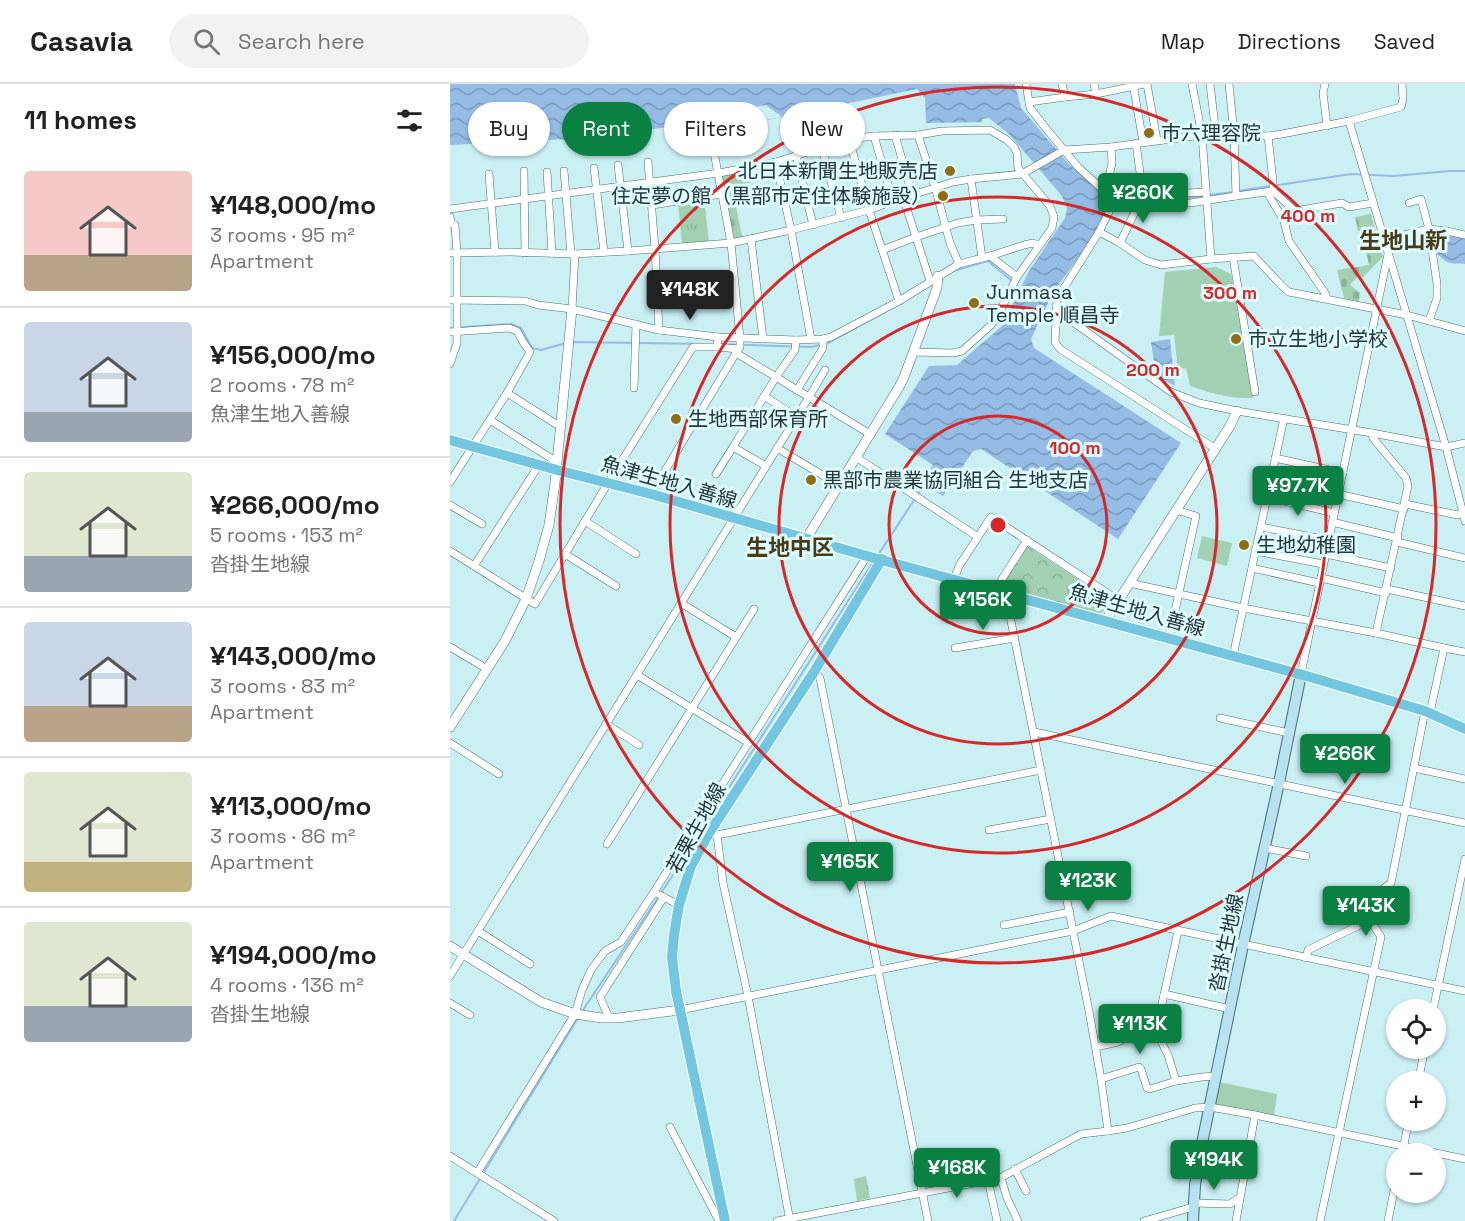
<!DOCTYPE html>
<html lang="en">
<head>
<meta charset="utf-8">
<style>
  :root { --surface:#fff; --page:#f2f2f2; --text:#202124; --muted:#757577; --line:#e0e0e0; --accent:#0b8043 }
  body { margin:0; font-family:"Space Grotesk","Noto Sans JP",sans-serif; background:var(--page); color:var(--text); height:100vh; display:flex; flex-direction:column; font-size:22px; white-space:nowrap }
  * { box-sizing:border-box; margin:0 }
  p { font-size:20px; color:var(--muted) }
  .icon { flex:none; width:33px; height:33px; fill:none; stroke:currentColor; stroke-width:2; stroke-linecap:round; stroke-linejoin:round }
  .map { position:relative; flex:1; overflow:hidden }
  .side { display:flex; flex-direction:column; background:var(--surface); width:450px }
  .side>* { flex:none }
  .top-card { position:absolute; left:18px; top:18px; width:570px; height:54px; display:flex; gap:12px }
  .tools { position:absolute; left:936px; top:915px; display:grid; gap:12px }
  .tools a { display:grid; place-items:center; width:60px; height:60px; border-radius:50%; background:var(--surface); box-shadow:0 2px 4px #0004; font-size:30px }
  .price { position:absolute; translate:-50% -51px; padding:0 14px; border-radius:6px; background:var(--accent); color:#fff; font-size:20px; line-height:39px; filter:drop-shadow(0 2px 3px #0008) }
  .price::after { content:''; position:absolute; left:50%; top:36px; width:18px; height:14px; margin-left:-9px; background:inherit; clip-path:polygon(0 0,100% 0,50% 100%) }
  .price.on { background:#222; color:#fff }
  ul { padding:0; list-style:none }
  li { display:flex; align-items:center; gap:18px; height:150px; padding:0 24px }
  li+li { border-top:2px solid var(--line) }
  li span { display:grid; place-items:center; flex:none; width:168px; height:120px; border-radius:6px; color:#555 }
  li>.icon { margin-inline-start:auto }
  span .icon { width:72px; height:72px; fill:#fffc; stroke-width:1 }
  li b { font-size:26px }
  h2 { display:flex; justify-content:space-between; align-items:center; height:72px; padding:0 24px; font-size:26px }
  .chip { padding:0 21px; border-radius:27px; background:var(--surface); box-shadow:0 2px 4px #0004; font-size:21px; line-height:54px }
  .chip.on { background:var(--accent); color:#fff }
  header { display:flex; align-items:center; gap:36px; box-sizing:border-box; height:84px; padding:0 30px; background:var(--surface); border-bottom:2px solid var(--line) }
  header strong { font-size:28px }
  nav { display:flex; gap:33px; margin-inline-start:auto; font-size:21px }
  .search { width:420px; height:54px; background:var(--page); display:flex; align-items:center; gap:15px; box-sizing:border-box; padding:0 21px; border-radius:33px; color:var(--muted); font-size:22px }
  main { display:flex; flex:1; min-height:0 }
  .map>svg:first-child { display:block }
</style>
</head>
<body>
<header>
<strong>Casavia</strong>
<div class="search"><svg class="icon" aria-label="search" viewBox="0 0 24 24"><circle cx="10" cy="10" r="6"/><path d="M15 15l6 6"/></svg>Search here</div>
<nav><a>Map</a><a>Directions</a><a>Saved</a></nav>
</header>
<main>
<section class="side">
<h2>11 homes<svg class="icon" aria-label="filters" viewBox="0 0 24 24"><path d="M4 7h16M4 17h16"/><circle cx="9" cy="7" r="2"/><circle cx="15" cy="17" r="2"/></svg></h2>
<ul>
<li><span style="background:linear-gradient(#f6c9c9 70%,#b9a48a 0)"><svg class="icon" aria-label="home" viewBox="0 0 24 24"><path d="M3 11l9-7 9 7M6 9v11h12V9"/></svg></span><div><b>¥148,000/mo</b><p>3 rooms · 95 m²</p><p>Apartment</p></div></li>
<li><span style="background:linear-gradient(#c9d6e8 75%,#9aa5b1 0)"><svg class="icon" aria-label="home" viewBox="0 0 24 24"><path d="M3 11l9-7 9 7M6 9v11h12V9"/></svg></span><div><b>¥156,000/mo</b><p>2 rooms · 78 m²</p><p>魚津生地入善線</p></div></li>
<li><span style="background:linear-gradient(#dfe7d0 70%,#9aa5b1 0)"><svg class="icon" aria-label="home" viewBox="0 0 24 24"><path d="M3 11l9-7 9 7M6 9v11h12V9"/></svg></span><div><b>¥266,000/mo</b><p>5 rooms · 153 m²</p><p>沓掛生地線</p></div></li>
<li><span style="background:linear-gradient(#c9d6e8 70%,#b9a48a 0)"><svg class="icon" aria-label="home" viewBox="0 0 24 24"><path d="M3 11l9-7 9 7M6 9v11h12V9"/></svg></span><div><b>¥143,000/mo</b><p>3 rooms · 83 m²</p><p>Apartment</p></div></li>
<li><span style="background:linear-gradient(#dfe7d0 75%,#c2b280 0)"><svg class="icon" aria-label="home" viewBox="0 0 24 24"><path d="M3 11l9-7 9 7M6 9v11h12V9"/></svg></span><div><b>¥113,000/mo</b><p>3 rooms · 86 m²</p><p>Apartment</p></div></li>
<li><span style="background:linear-gradient(#dfe7d0 70%,#9aa5b1 0)"><svg class="icon" aria-label="home" viewBox="0 0 24 24"><path d="M3 11l9-7 9 7M6 9v11h12V9"/></svg></span><div><b>¥194,000/mo</b><p>4 rooms · 136 m²</p><p>沓掛生地線</p></div></li>
</ul>
</section>
<div class="map">
<svg width="1015" height="1137" viewBox="0 0 1015 1137">
  <defs>
    <pattern id="grass-tufts" width="24" height="20" patternUnits="userSpaceOnUse" patternTransform="scale(1.5)"><rect width="24" height="20" fill="#a2d0b3"/><path d="M3 7l-1-3M5 7V3M7 7l1-3M15 17l-1-3M17 17v-4M19 17l1-3" fill="none" stroke="#8bb39b"/></pattern>
    <pattern id="forest-crowns" width="20" height="18" patternUnits="userSpaceOnUse" patternTransform="scale(1.5)"><rect width="20" height="18" fill="#a2d0b3"/><path d="M2 6a3 3 0 1 1 6 0M12 15a3 3 0 1 1 6 0" fill="none" stroke="#8bb39b"/></pattern>
    <pattern id="cemetery-stones" width="16" height="16" patternUnits="userSpaceOnUse" patternTransform="scale(1.5)"><rect width="16" height="16" fill="#a2d0b3"/><path d="M2 7V4a2 2 0 0 1 4 0v3zM10 15v-3a2 2 0 0 1 4 0v3z" fill="#8bb39b"/></pattern>
    <pattern id="water-waves" width="16" height="10" patternUnits="userSpaceOnUse" patternTransform="scale(1.5)"><rect width="16" height="10" fill="#95bce4"/><path d="M0 5q4-4 8 0t8 0" fill="none" stroke="#799aba"/></pattern>
  </defs>
  <rect width="100%" height="100%" fill="#caf0f4"/>
  <g fill="url(#grass-tufts)">
    <polygon points="254,115 259,158 232,159 228,119"/>
    <polygon points="416,1092 420,1114 407,1117 404,1095"/>
  </g>
  <polygon fill="url(#forest-crowns)" points="576,461 657,514 659,517 658,524 649,530 550,503"/>
  <g fill="url(#cemetery-stones)">
    <polygon points="299,85 302,98 282,102 292,153 283,155 271,90"/>
    <polygon points="921,130 933,173 912,194 908,192 900,201 910,209 909,218 894,214 887,186 919,181 912,147 908,147 905,133"/>
  </g>
  <g fill="#a2d0b3">
    <path d="M766,183L781,190L803,314C779,315 761,309 740,302L736,284L728,285L724,251L709,252L715,188Z"/>
    <polygon points="752,452 782,459 777,482 747,474"/>
    <polygon points="769,998 827,1010 824,1032 764,1020"/>
  </g>
  <g fill="url(#water-waves)">
    <polygon points="0,0 565,0 571,24 618,79 654,112 660,119 641,156 602,210 581,255 584,264 731,359 668,455 531,365 523,367 493,412 472,399 483,381 435,350 479,282 507,281 552,242 579,187 615,134 617,124 612,112 559,50 539,34 532,35 532,38 476,39 475,14 467,5 328,34 249,47 246,40 117,55 0,61"/>
    <path d="M998,151L1015,155V180C1010,179 1006,180 1001,179C994,178 990,172 985,168L984,159L988,153Z"/>
    <polygon points="720,255 725,302 706,291 701,258"/>
  </g>
  <polygon fill="#caf0f4" points="316,21 332,33 269,44 271,29"/>
  <g fill="none" stroke-linecap="round" stroke-linejoin="round">
    <g stroke="#95bce4" stroke-width="2">
      <polyline points="788,107 901,90 944,92 1000,87 1015,87"/>
      <polyline points="657,115 687,117"/>
      <polyline points="693,117 745,113 783,108"/>
      <polyline points="503,187 538,177 562,197"/>
      <polyline points="0,244 61,240 71,244 82,264 91,266 116,259"/>
      <polyline points="121,258 256,260"/>
      <polyline points="268,260 361,263 370,261"/>
      <polyline points="376,260 442,224"/>
      <polyline points="428,471 476,398"/>
      <polyline points="131,929 227,785 423,478"/>
      <polyline points="4,1137 128,934"/>
    </g>
    <g stroke="#4a6d70" stroke-width="8">
      <g id="minor">
        <polyline points="576,0 580,24 594,42 628,83 651,104 667,109 684,112 756,108"/>
        <polyline points="683,0 693,58"/>
        <polyline points="697,0 707,56"/>
        <polyline points="742,0 752,51 761,175"/>
        <polyline points="760,0 766,51"/>
        <polyline points="875,0 873,9 877,42"/>
        <polyline points="646,10 694,0"/>
        <polyline points="615,13 646,10 644,0"/>
        <polyline points="579,18 615,13 612,0"/>
        <polyline points="899,37 996,363 1015,437"/>
        <polyline points="445,51 462,110"/>
        <polyline points="468,51 485,103 500,159 509,180"/>
        <polyline points="424,52 443,117"/>
        <polyline points="818,52 823,98 823,107"/>
        <polyline points="399,55 419,126 449,217"/>
        <polyline points="372,64 391,134"/>
        <polyline points="264,68 281,159 290,254 290,263 286,269 326,293 283,363 316,382"/>
        <polyline points="346,71 363,141"/>
        <polyline points="198,78 205,165 209,246"/>
        <polyline points="326,78 341,146 361,255"/>
        <polyline points="168,81 178,167"/>
        <polyline points="144,84 154,168"/>
        <polyline points="74,87 75,169"/>
        <polyline points="114,87 121,170"/>
        <polyline points="97,88 102,169"/>
        <polyline points="39,90 45,168"/>
        <polyline points="521,95 532,174"/>
        <polyline points="656,106 662,79 661,63"/>
        <polyline points="817,108 834,137 839,157 875,209 877,214"/>
        <polyline points="786,112 823,107 845,127 892,119 899,123 923,119"/>
        <polyline points="453,113 466,153 508,139 526,136 553,135"/>
        <polyline points="959,119 971,115 979,145 987,200 987,214 979,237"/>
        <polyline points="202,121 272,110"/>
        <polyline points="0,125 269,89 326,78 399,55 424,52 468,51 492,47 540,46 557,56 564,63 567,69 568,84 600,122 604,133 602,144 567,193 548,231 541,241 512,267 503,269 464,268"/>
        <polyline points="0,133 1,139 5,141 7,169 7,259 0,280"/>
        <polyline points="649,148 670,159 695,176 711,181 761,175 804,172 832,202 839,208 957,231 1015,247"/>
        <polyline points="301,155 313,255"/>
        <polyline points="933,156 979,145 997,147 1015,151"/>
        <polyline points="670,159 693,111 686,59"/>
        <polyline points="432,166 466,153 480,197"/>
        <polyline points="0,169 60,168 125,170 178,167 281,159 341,146 419,126 443,117 503,98 521,95 572,90 614,66 661,63 752,51 784,50 818,52 832,50 899,37 951,23 953,15 952,0"/>
        <polyline points="540,172 574,161 583,159 589,162"/>
        <polyline points="783,173 805,308"/>
        <polyline points="0,216 75,217 88,221 122,225 209,246 268,253 346,256 373,255 381,253 449,217 509,180 540,172 567,193"/>
        <polyline points="122,225 125,170"/>
        <polyline points="606,226 721,308 749,319 787,327 922,349 996,363 1015,359"/>
        <polyline points="0,248 59,244 67,247 73,258 80,268 57,309 0,398"/>
        <polyline points="346,256 345,266 326,293 347,306"/>
        <polyline points="267,263 288,265"/>
        <polyline points="375,286 359,313 420,350"/>
        <polyline points="184,304 186,240"/>
        <polyline points="57,309 106,340 111,341"/>
        <polyline points="314,312 347,333"/>
        <polyline points="40,336 107,378"/>
        <polyline points="922,349 923,354 956,394 958,402 926,549 994,564 980,629"/>
        <polyline points="327,364 389,401"/>
        <polyline points="766,365 610,265 605,258 607,215 649,148 663,120 673,122 740,119 786,112 784,50 779,0"/>
        <polyline points="406,373 528,453"/>
        <polyline points="825,374 893,389"/>
        <polyline points="266,390 283,363"/>
        <polyline points="201,410 286,269"/>
        <polyline points="888,410 954,425"/>
        <polyline points="817,413 884,429"/>
        <polyline points="955,420 1008,431 1013,429"/>
        <polyline points="0,421 32,440"/>
        <polyline points="135,437 186,470"/>
        <polyline points="882,438 948,454"/>
        <polyline points="811,443 878,456"/>
        <polyline points="947,458 1015,474"/>
        <polyline points="0,467 85,520 158,399 243,263 267,263 268,253"/>
        <polyline points="805,467 873,480"/>
        <polyline points="115,470 166,502"/>
        <polyline points="876,470 941,484"/>
        <polyline points="24,482 89,381"/>
        <polyline points="802,484 869,499"/>
        <polyline points="871,494 936,509"/>
        <polyline points="504,495 509,482 541,433 668,516"/>
        <polyline points="680,498 684,500 793,524 926,549"/>
        <polyline points="937,505 1015,522"/>
        <polyline points="545,506 577,456"/>
        <polyline points="558,509 557,517 639,927 651,995 658,1047"/>
        <polyline points="231,519 286,553"/>
        <polyline points="719,554 746,432 726,426"/>
        <polyline points="0,563 37,585"/>
        <polyline points="505,564 565,554"/>
        <polyline points="994,564 1015,568"/>
        <polyline points="783,572 834,334"/>
        <polyline points="364,588 370,594 478,1137"/>
        <polyline points="851,590 938,170"/>
        <polyline points="187,591 299,659"/>
        <polyline points="770,634 839,649"/>
        <polyline points="156,640 189,661"/>
        <polyline points="584,648 1015,739"/>
        <polyline points="0,659 49,690"/>
        <polyline points="964,684 1015,695"/>
        <polyline points="539,746 601,735"/>
        <polyline points="264,750 267,751 591,686"/>
        <polyline points="267,751 273,799 298,912 340,1137"/>
        <polyline points="157,760 304,525"/>
        <polyline points="815,764 856,772"/>
        <polyline points="204,808 229,821"/>
        <polyline points="554,841 620,828"/>
        <polyline points="28,847 80,880"/>
        <polyline points="728,847 706,947 718,971 726,997 752,993 766,992"/>
        <polyline points="856,874 858,866 920,836"/>
        <polyline points="0,892 359,313 347,306 373,264 373,255"/>
        <polyline points="714,910 780,925"/>
        <polyline points="0,919 20,931"/>
        <polyline points="230,926 623,847 661,832 1015,907"/>
        <polyline points="983,926 1015,775"/>
        <polyline points="159,934 150,913 214,813"/>
        <polyline points="646,963 668,958 693,944 706,947"/>
        <polyline points="651,995 689,983 691,985 697,1004 700,1005 726,997"/>
        <polyline points="968,998 975,964"/>
        <polyline points="220,1043 269,1137"/>
        <polyline points="952,1070 959,1036"/>
        <polyline points="0,1072 104,1137"/>
        <polyline points="565,1085 576,1107"/>
        <polyline points="27,1089 125,930 132,906 141,886 155,867 171,858 204,808 417,472"/>
        <polyline points="551,1094 557,1114 568,1137"/>
        <polyline points="538,1096 547,1137"/>
        <polyline points="744,1119 780,1120 789,1114"/>
        <polyline points="327,1137 550,1094 631,1050 658,1047 677,1044 745,1024 760,1023 805,1031 1015,1075"/>
        <polyline points="694,1137 743,1123"/>
        <polyline points="786,1137 805,1031"/>
        <polyline points="870,1137 931,853 920,836 913,819 941,799 975,627"/>
        <polyline points="938,1137 946,1097"/>
      </g>
    </g>
    <g stroke="#4a6d70" stroke-width="10">
      <g id="tertiary">
        <polyline points="356,455 449,303 454,293 487,204 488,192"/>
        <polyline points="656,536 780,342 787,327"/>
        <polyline points="0,643 55,557 76,515 89,477 99,441 105,399 122,225"/>
        <polyline points="0,862 91,918 125,930 152,934 168,934 230,926"/>
      </g>
    </g>
    <g stroke="#4a6d70" stroke-width="12">
      <polyline id="secondary" points="743,1137 745,1101 750,1069 793,861 829,699 851,590"/>
    </g>
    <g stroke="#fff" stroke-width="12">
      <g id="primary">
        <polyline points="0,356 107,386 201,410 417,472 860,593 975,627 1015,645"/>
        <polyline points="275,1137 226,907 222,873 224,851 229,821 241,782 259,749 364,588 432,475"/>
      </g>
    </g>
    <use href="#minor" stroke="#fff" stroke-width="7"/>
    <use href="#tertiary" stroke="#fff" stroke-width="9"/>
    <use href="#secondary" stroke="#b9e2f0" stroke-width="10"/>
    <use href="#primary" stroke="#73c6e0" stroke-width="10"/>
  </g>
  <g fill="none" stroke="#d62828" stroke-width="3">
    <circle cx="548" cy="441" r="109"/>
    <circle cx="548" cy="441" r="219"/>
    <circle cx="548" cy="441" r="328"/>
    <circle cx="548" cy="441" r="438"/>
  </g>
  <g fill="#8e6e11" stroke="#ddfcff" stroke-width="2">
    <circle cx="699" cy="49" r="6"/>
    <circle cx="500" cy="87" r="6"/>
    <circle cx="493" cy="112" r="6"/>
    <circle cx="524" cy="219" r="6"/>
    <circle cx="786" cy="255" r="6"/>
    <circle cx="226" cy="335" r="6"/>
    <circle cx="361" cy="396" r="6"/>
    <circle cx="794" cy="461" r="6"/>
  </g>
  <g text-anchor="middle" dominant-baseline="central" stroke-width="6" stroke-linejoin="round" paint-order="stroke">
    <g font-size="20" fill="#263537" stroke="#ddfcff" text-anchor="start">
      <text x="711" y="49">市六理容院</text>
      <text x="488" y="87" text-anchor="end">北日本新聞生地販売店</text>
      <text x="481" y="112" text-anchor="end">住定夢の館（黒部市定住体験施設）</text>
      <text x="536" y="208">Junmasa<tspan x="536" dy="23">Temple 順昌寺</tspan></text>
      <text x="798" y="255">市立生地小学校</text>
      <text x="238" y="335">生地西部保育所</text>
      <text x="373" y="396">黒部市農業協同組合 生地支店</text>
      <text x="806" y="461">生地幼稚園</text>
    </g>
    <g font-size="20" fill="#263537" stroke="#ddfcff">
      <text transform="translate(219 398) rotate(16)">魚津生地入善線</text>
      <text transform="translate(687 526) rotate(16)">魚津生地入善線</text>
      <text transform="translate(246 744) rotate(-61)">若栗生地線</text>
      <text transform="translate(776 859) rotate(-78)">沓掛生地線</text>
    </g>
    <g font-size="22" font-weight="bold" fill="#4b3b14" stroke="#ddfcff">
      <text x="953" y="156">生地山新</text>
      <text x="340" y="463">生地中区</text>
    </g>
  </g>
  <circle cx="548" cy="441" r="9" fill="#d62828" stroke="#ddfcff" stroke-width="3"/>
  <g font-size="18" text-anchor="middle" font-weight="bold" fill="#d62828" stroke="#ddfcff" stroke-width="6" stroke-linejoin="round" paint-order="stroke">
    <text x="858" y="138">400 m</text>
    <text x="780" y="215">300 m</text>
    <text x="703" y="292">200 m</text>
    <text x="625" y="370">100 m</text>
  </g>
</svg>
<div class="tools">
<a><svg class="icon" aria-label="locate" viewBox="0 0 24 24"><circle cx="12" cy="12" r="6"/><path d="M12 2v4M12 18v4M2 12h4M18 12h4"/></svg></a>
<a>+</a>
<a>−</a>
</div>
<b class="price" style="left:693px;top:140px">¥260K</b>
<b class="price on" style="left:240px;top:237px">¥148K</b>
<b class="price" style="left:848px;top:433px">¥97.7K</b>
<b class="price" style="left:533px;top:547px">¥156K</b>
<b class="price" style="left:895px;top:701px">¥266K</b>
<b class="price" style="left:400px;top:809px">¥165K</b>
<b class="price" style="left:638px;top:828px">¥123K</b>
<b class="price" style="left:916px;top:853px">¥143K</b>
<b class="price" style="left:690px;top:971px">¥113K</b>
<b class="price" style="left:764px;top:1107px">¥194K</b>
<b class="price" style="left:507px;top:1115px">¥168K</b>
<div class="top-card">
<a class="chip">Buy</a>
<a class="chip on">Rent</a>
<a class="chip">Filters</a>
<a class="chip">New</a>
</div>
</div>
</main>
</body>
</html>
